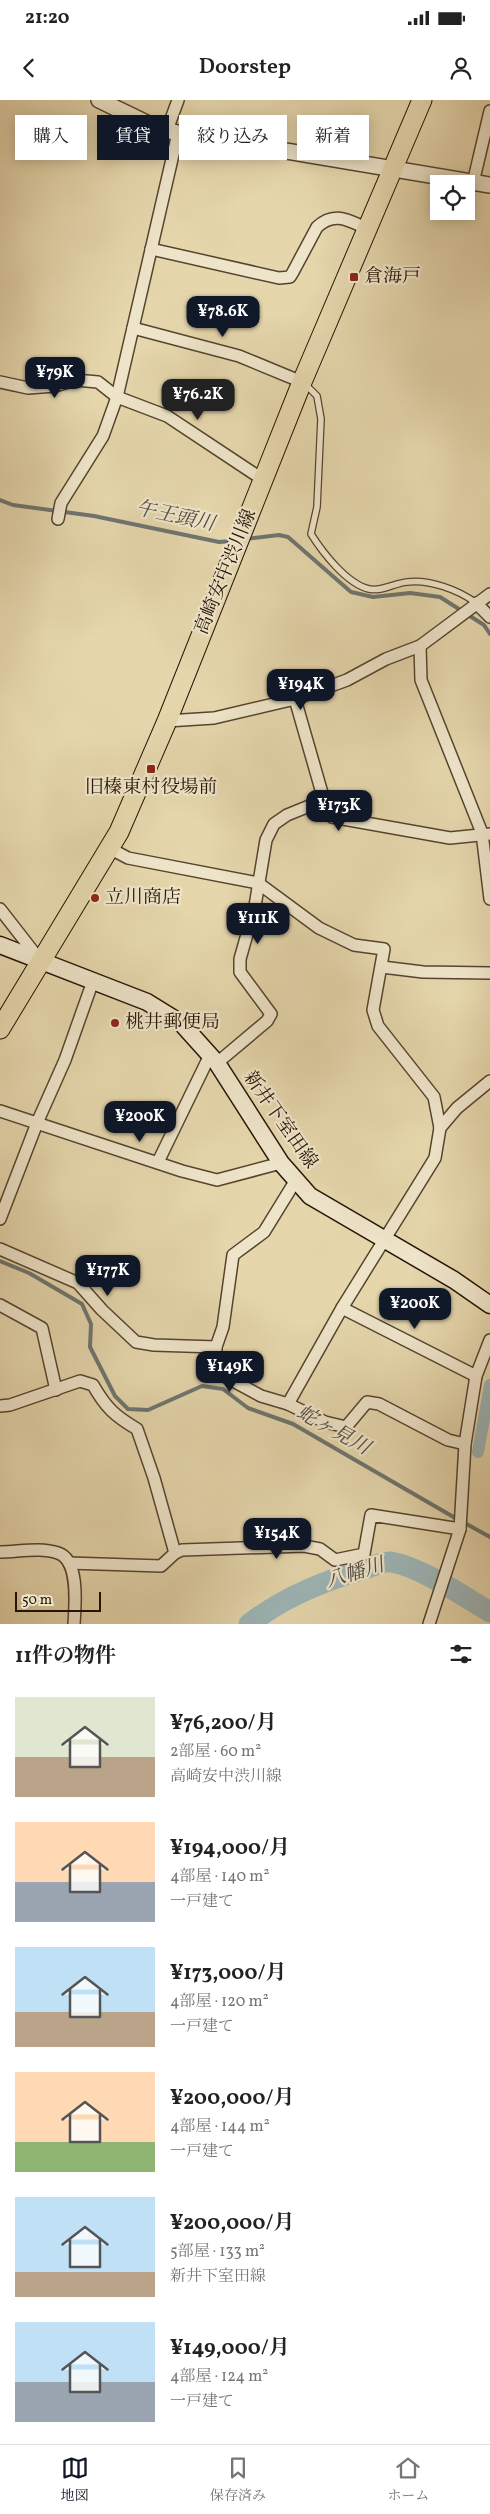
<!DOCTYPE html>
<html lang="ja">
<head>
<meta charset="utf-8">
<style>
  :root { --surface:#fff; --page:#f2f2f2; --text:#222; --muted:#767676; --line:#e0e0e0; --accent:#111827 }
  body { margin:0; font-family:Vollkorn,"Noto Serif JP",serif; background:var(--page); color:var(--text); height:100vh; display:flex; flex-direction:column; font-size:19px; white-space:nowrap }
  * { box-sizing:border-box; margin:0 }
  p { font-size:16px; color:var(--muted) }
  .icon { flex:none; width:28px; height:28px; fill:none; stroke:currentColor; stroke-width:2; stroke-linecap:round; stroke-linejoin:round }
  .map { position:relative; height:1524px; overflow:hidden }
  .drawer { display:flex; flex-direction:column; background:var(--surface); flex:1 }
  .drawer>* { flex:none }
  .hud { position:absolute; left:15px; top:15px; width:460px; height:45px; display:flex; gap:10px }
  .buttons { position:absolute; left:430px; top:75px; display:grid; gap:10px }
  .buttons a { display:grid; place-items:center; width:45px; height:45px; border-radius:0px; background:var(--surface); box-shadow:0 2px 12px #0003; font-size:25px }
  .scale { position:absolute; left:15px; bottom:12px; width:86px; box-sizing:border-box; padding-left:5px; border:2px solid #271405; border-top:0; font-size:14px; line-height:18px; white-space:nowrap; color:#271405; -webkit-text-stroke:4px #eee4c9; paint-order:stroke }
  .price { position:absolute; translate:-50% -42px; padding:0 11px; border-radius:10px; background:var(--accent); color:#fff; font-size:16px; line-height:32px; filter:drop-shadow(0 1px 2px #0008) }
  .price::after { content:''; position:absolute; left:50%; top:30px; width:15px; height:11px; margin-left:-8px; background:inherit; clip-path:polygon(0 0,100% 0,50% 100%) }
  .price.on { background:#222; color:#fff }
  ul { padding:0; list-style:none }
  li { display:flex; align-items:center; gap:15px; height:125px; padding:0 15px }
  li span { display:grid; place-items:center; flex:none; width:140px; height:100px; border-radius:0px; color:#555 }
  li>.icon { margin-inline-start:auto }
  span .icon { width:60px; height:60px; fill:#fffc; stroke-width:1 }
  li b { font-size:21px }
  h2 { display:flex; justify-content:space-between; align-items:center; height:60px; padding:0 15px; font-size:21px }
  .tag { padding:0 18px; border-radius:0px; background:var(--surface); box-shadow:0 2px 12px #0003; font-size:18px; line-height:45px }
  .tag.on { background:var(--accent); color:#fff }
  .status { display:flex; justify-content:space-between; align-items:center; height:35px; padding:0 25px; background:var(--surface); direction:ltr }
  .status svg { height:14px; fill:currentColor }
  header { display:flex; justify-content:space-between; align-items:center; height:65px; padding:0 15px; background:var(--surface); font-size:22px; font-weight:600 }
  .dock { display:flex; justify-content:space-around; align-items:center; height:70px; border-top:1px solid var(--line); background:var(--surface); font-size:14px; color:var(--muted) }
  .dock a { display:grid; justify-items:center; gap:2px }
  .dock .on { color:var(--accent) }
  .map>svg:first-child { display:block }
</style>
</head>
<body>
<div class="status"><b>21:20</b><svg viewBox="0 0 49 12"><path d="M0 12V9h3v3zM5 12V6h3v6zM10 12V3h3v9zM15 12V0h3v12zM26 1h20v11H26zM47 4h2v5h-2z"/></svg></div>
<header><svg class="icon" aria-label="back" viewBox="0 0 24 24"><path d="M15 5l-7 7 7 7"/></svg>Doorstep<svg class="icon" aria-label="person" viewBox="0 0 24 24"><circle cx="12" cy="8" r="4"/><path d="M4 21q1-7 8-7t8 7"/></svg></header>
<div class="map">
<svg width="490" height="1524" viewBox="0 0 490 1524">
  <rect width="100%" height="100%" fill="#e5d6ac"/>
  <filter id="stains"><feTurbulence type="fractalNoise" baseFrequency=".004" numOctaves="4"/><feColorMatrix values="0 0 0 0 .2 0 0 0 0 .09 0 0 0 0 .02 0 0 0 .5 -.17"/></filter>
  <radialGradient id="worn" r=".72"><stop offset=".6" stop-color="#630" stop-opacity="0"/><stop offset="1" stop-color="#630" stop-opacity=".3"/></radialGradient>
  <g fill="none" stroke-linecap="round" stroke-linejoin="round">
    <g stroke="#6e7570" stroke-width="4">
      <polyline points="0,400 13,405 94,416 219,442 233,441"/>
      <polyline points="245,439 279,435 288,437 351,492 373,497 410,493 440,497 484,525 490,534"/>
      <polyline points="0,1161 29,1173 82,1204 91,1224 90,1247 115,1296 128,1309 148,1310 202,1286 223,1289 248,1308 293,1324 457,1419"/>
      <polyline points="463,1422 490,1437"/>
    </g>
    <polyline stroke="#9db6b7" stroke-width="12" points="478,1352 490,1285"/>
    <path stroke="#9db6b7" stroke-width="21" d="M249,1524C284,1497 323,1481 365,1469C373,1466 384,1461 391,1462C421,1467 463,1496 490,1512"/>
    <g stroke="#56442f" stroke-width="8">
      <path id="service" d="M306,285L317,296L321,319L317,407L311,434C323,453 347,484 369,489C381,492 395,483 407,482C429,479 459,490 476,503"/>
    </g>
    <g stroke="#56442f" stroke-width="14">
      <g id="minor">
        <polyline points="167,30 178,0"/>
        <polyline points="473,83 490,11"/>
        <path d="M151,149L279,178L290,177L293,172L317,127C334,111 348,120 366,128"/>
        <polyline points="133,228 239,256 302,282"/>
        <polyline points="0,282 28,288 55,286 75,280 98,282 117,297 167,316 262,379"/>
        <polyline points="58,419 61,403 103,336 117,297 178,33"/>
        <polyline points="476,503 490,517"/>
        <polyline points="420,546 421,580 482,733 490,799"/>
        <polyline points="295,599 324,700 332,717 450,738 490,734"/>
        <polyline points="167,621 214,618 295,599 347,580 386,559 420,546 490,494"/>
        <polyline points="109,748 128,758 258,783 319,828 354,845 384,849 373,910 378,926 434,997 440,1028"/>
        <polyline points="0,809 39,859"/>
        <polyline points="382,867 423,872 490,873"/>
        <polyline points="217,963 267,921 271,914 240,872 240,859 255,806 266,740 274,724 287,715 324,700"/>
        <polyline points="0,1011 182,1071 217,1080 281,1063"/>
        <polyline points="158,1062 210,955"/>
        <polyline points="296,1080 264,1132 233,1155 223,1227 216,1247 215,1271 261,1296 288,1304 325,1322 346,1327 367,1302 379,1304 448,1340 465,1344"/>
        <polyline points="0,1119 37,1023 65,960 93,881"/>
        <polyline points="0,1149 78,1183 102,1210 136,1242 154,1245 216,1247"/>
        <polyline points="0,1205 42,1228 56,1290"/>
        <polyline points="342,1208 476,1276"/>
        <polyline points="288,1304 342,1208 435,1058 440,1028 457,1008 490,981"/>
        <path d="M0,1306L10,1305L80,1281L93,1285C106,1308 115,1316 137,1329L154,1378L175,1453"/>
        <path d="M0,1452C18,1452 40,1447 58,1453C80,1460 75,1507 74,1524"/>
        <polyline points="69,1463 161,1466 175,1453 182,1450 304,1446 320,1449 335,1460 364,1454 371,1415 460,1429"/>
        <polyline points="429,1524 460,1429 465,1344 476,1276 490,1240"/>
      </g>
    </g>
    <g stroke="#56442f" stroke-width="18">
      <polyline id="tertiary" points="99,0 157,28 178,33 490,85"/>
    </g>
    <g stroke="#271405" stroke-width="19">
      <polyline id="secondary" points="0,845 147,902 181,923 217,963 281,1063 310,1096 454,1180 490,1205"/>
    </g>
    <g stroke="#271405" stroke-width="21">
      <polyline id="primary" points="0,929 119,732 167,621 302,282 422,0"/>
    </g>
    <use href="#service" stroke="#eee4c9" stroke-width="5.5"/>
    <use href="#minor" stroke="#eee4c9" stroke-width="11"/>
    <use href="#tertiary" stroke="#eee4c9" stroke-width="15"/>
    <use href="#secondary" stroke="#eee4c9" stroke-width="16"/>
    <use href="#primary" stroke="#e5d6ac" stroke-width="19"/>
  </g>
  <g fill="#8f2418" stroke="#eee4c9" stroke-width="2">
    <rect x="349" y="172" width="10" height="10" rx="2.5"/>
    <rect x="146" y="664" width="10" height="10" rx="2.5"/>
    <circle cx="95" cy="798" r="5"/>
    <circle cx="115" cy="923" r="5"/>
  </g>
  <g text-anchor="middle" dominant-baseline="central" stroke-width="4.5" stroke-linejoin="round" paint-order="stroke">
    <g font-size="19" fill="#271405" stroke="#eee4c9" text-anchor="start">
      <text x="364" y="177">倉海戸</text>
      <text x="151" y="688" text-anchor="middle">旧榛東村役場前</text>
      <text x="105" y="798">立川商店</text>
      <text x="125" y="923">桃井郵便局</text>
    </g>
    <g font-size="19" fill="#271405" stroke="#eee4c9">
      <text transform="translate(226 472) rotate(-68)">高崎安中渋川線</text>
      <text transform="translate(280 1020) rotate(55)">新井下室田線</text>
    </g>
    <g font-size="20" font-style="italic" fill="#504d43" stroke="#eee4c9">
      <text transform="translate(175 417) rotate(12)">午王頭川</text>
      <text transform="translate(333 1331) rotate(29)">蛇ヶ見川</text>
      <text transform="translate(355 1474) rotate(-17)">八幡川</text>
    </g>
  </g>
  <rect width="100%" height="100%" filter="url(#stains)"/>
  <rect width="100%" height="100%" fill="url(#worn)"/>
</svg>
<div class="buttons">
<a><svg class="icon" aria-label="locate" viewBox="0 0 24 24"><circle cx="12" cy="12" r="6"/><path d="M12 2v4M12 18v4M2 12h4M18 12h4"/></svg></a>
</div>
<div class="scale">50 m</div>
<b class="price" style="left:223px;top:238px">¥78.6K</b>
<b class="price" style="left:55px;top:299px">¥79K</b>
<b class="price on" style="left:198px;top:321px">¥76.2K</b>
<b class="price" style="left:301px;top:611px">¥194K</b>
<b class="price" style="left:339px;top:732px">¥173K</b>
<b class="price" style="left:258px;top:845px">¥111K</b>
<b class="price" style="left:140px;top:1043px">¥200K</b>
<b class="price" style="left:108px;top:1197px">¥177K</b>
<b class="price" style="left:415px;top:1230px">¥200K</b>
<b class="price" style="left:230px;top:1293px">¥149K</b>
<b class="price" style="left:277px;top:1460px">¥154K</b>
<div class="hud">
<a class="tag">購入</a>
<a class="tag on">賃貸</a>
<a class="tag">絞り込み</a>
<a class="tag">新着</a>
</div>
</div>
<section class="drawer">
<h2>11件の物件<svg class="icon" aria-label="filters" viewBox="0 0 24 24"><path d="M4 7h16M4 17h16"/><circle cx="9" cy="7" r="2"/><circle cx="15" cy="17" r="2"/></svg></h2>
<ul>
<li><span style="background:linear-gradient(#dfe7d0 60%,#b9a48a 0)"><svg class="icon" aria-label="home" viewBox="0 0 24 24"><path d="M3 11l9-7 9 7M6 9v11h12V9"/></svg></span><div><b>¥76,200/月</b><p>2部屋 · 60 m²</p><p>高崎安中渋川線</p></div></li>
<li><span style="background:linear-gradient(#ffd9b3 60%,#9aa5b1 0)"><svg class="icon" aria-label="home" viewBox="0 0 24 24"><path d="M3 11l9-7 9 7M6 9v11h12V9"/></svg></span><div><b>¥194,000/月</b><p>4部屋 · 140 m²</p><p>一戸建て</p></div></li>
<li><span style="background:linear-gradient(#bfe0f5 65%,#b9a48a 0)"><svg class="icon" aria-label="home" viewBox="0 0 24 24"><path d="M3 11l9-7 9 7M6 9v11h12V9"/></svg></span><div><b>¥173,000/月</b><p>4部屋 · 120 m²</p><p>一戸建て</p></div></li>
<li><span style="background:linear-gradient(#ffd9b3 70%,#8fb573 0)"><svg class="icon" aria-label="home" viewBox="0 0 24 24"><path d="M3 11l9-7 9 7M6 9v11h12V9"/></svg></span><div><b>¥200,000/月</b><p>4部屋 · 144 m²</p><p>一戸建て</p></div></li>
<li><span style="background:linear-gradient(#bfe0f5 75%,#b9a48a 0)"><svg class="icon" aria-label="home" viewBox="0 0 24 24"><path d="M3 11l9-7 9 7M6 9v11h12V9"/></svg></span><div><b>¥200,000/月</b><p>5部屋 · 133 m²</p><p>新井下室田線</p></div></li>
<li><span style="background:linear-gradient(#bfe0f5 60%,#9aa5b1 0)"><svg class="icon" aria-label="home" viewBox="0 0 24 24"><path d="M3 11l9-7 9 7M6 9v11h12V9"/></svg></span><div><b>¥149,000/月</b><p>4部屋 · 124 m²</p><p>一戸建て</p></div></li>
</ul>
</section>
<nav class="dock">
<a class="on"><svg class="icon" aria-label="map" viewBox="0 0 24 24"><path d="M3 6l6-2 6 2 6-2v14l-6 2-6-2-6 2zM9 4v14M15 6v14"/></svg>地図</a>
<a><svg class="icon" aria-label="saved" viewBox="0 0 24 24"><path d="M7 4h10v16l-5-4-5 4z"/></svg>保存済み</a>
<a><svg class="icon" aria-label="home" viewBox="0 0 24 24"><path d="M3 11l9-7 9 7M6 9v11h12V9"/></svg>ホーム</a>
</nav>
</body>
</html>
